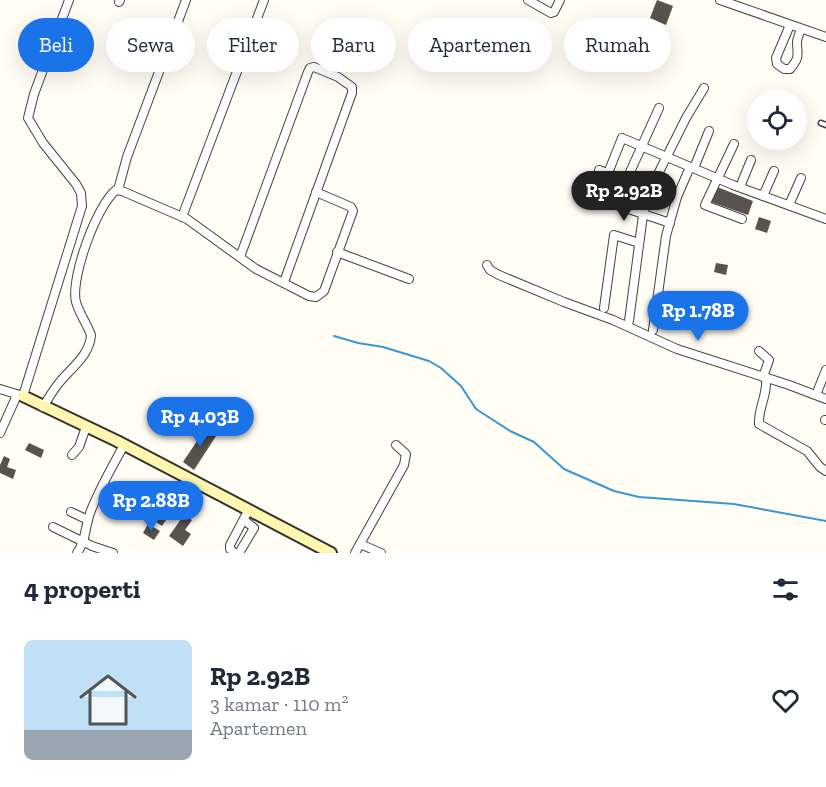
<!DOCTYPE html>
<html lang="id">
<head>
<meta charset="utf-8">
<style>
  :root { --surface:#fff; --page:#f2f2f3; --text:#1f2937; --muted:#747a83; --line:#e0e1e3; --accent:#1a73e8 }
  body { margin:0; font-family:"Zilla Slab",serif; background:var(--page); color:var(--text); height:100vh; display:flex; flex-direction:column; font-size:22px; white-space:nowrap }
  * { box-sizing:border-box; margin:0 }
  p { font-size:20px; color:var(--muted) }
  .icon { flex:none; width:33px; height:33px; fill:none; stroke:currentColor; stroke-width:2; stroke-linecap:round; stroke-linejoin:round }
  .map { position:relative; height:553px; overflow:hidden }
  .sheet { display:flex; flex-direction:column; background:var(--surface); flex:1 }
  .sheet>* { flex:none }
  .banner { position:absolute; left:18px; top:18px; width:790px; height:54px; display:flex; gap:12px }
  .buttons { position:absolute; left:747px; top:90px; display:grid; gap:12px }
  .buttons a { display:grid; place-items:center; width:60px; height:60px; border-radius:50%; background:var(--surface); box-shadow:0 6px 24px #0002; font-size:30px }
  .price { position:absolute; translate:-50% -51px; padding:0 14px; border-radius:21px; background:var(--accent); color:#fff; font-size:20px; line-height:39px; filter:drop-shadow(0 2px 3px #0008) }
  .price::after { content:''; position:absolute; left:50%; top:36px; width:18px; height:14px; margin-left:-9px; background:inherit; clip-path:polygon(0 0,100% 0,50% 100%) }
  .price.on { background:#222; color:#fff }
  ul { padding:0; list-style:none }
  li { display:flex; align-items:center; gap:18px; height:150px; padding:0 24px }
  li+li { border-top:2px solid var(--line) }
  li span { display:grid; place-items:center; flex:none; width:168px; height:120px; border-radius:9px; color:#555 }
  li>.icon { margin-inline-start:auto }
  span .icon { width:72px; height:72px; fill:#fffc; stroke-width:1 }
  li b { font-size:26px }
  h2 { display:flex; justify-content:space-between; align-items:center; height:72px; padding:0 24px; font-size:26px }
  .tag { padding:0 21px; border-radius:27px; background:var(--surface); box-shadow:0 6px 24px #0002; font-size:21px; line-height:54px }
  .tag.on { background:var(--accent); color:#fff }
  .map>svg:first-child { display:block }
</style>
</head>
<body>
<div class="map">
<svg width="826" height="553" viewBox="0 0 826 553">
  <rect width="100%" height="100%" fill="#fffdf4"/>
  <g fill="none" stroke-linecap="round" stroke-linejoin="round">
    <polyline stroke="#3995d4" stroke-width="2" points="334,336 358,343 383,347 429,361 441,368 461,386 476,409 510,431 534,442 564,469 614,491 639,497 734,504 826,521"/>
  </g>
  <g fill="#5a524c">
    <polygon points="657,0 673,6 666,25 650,18"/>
    <polygon points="717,187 753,201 748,215 711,202"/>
    <polygon points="759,217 771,221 767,233 755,229"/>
    <polygon points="716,263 728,265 726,275 714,272"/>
    <polygon points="207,426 218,433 194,470 183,462"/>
    <polygon points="29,443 44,450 41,458 25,450"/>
    <polygon points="4,456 10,459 7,467 16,470 13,479 0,473 0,465"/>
    <polygon points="171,484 184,492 176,505 163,497"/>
    <polygon points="145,508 152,513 147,522 139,517"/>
    <polygon points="158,511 168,517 162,526 153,520"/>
    <polygon points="184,515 192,520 185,530 191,534 183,546 169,536"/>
    <polygon points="148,524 160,531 154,540 143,533"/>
  </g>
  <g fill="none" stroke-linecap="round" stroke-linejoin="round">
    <g stroke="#434343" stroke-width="7">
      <polyline id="lane" points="821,123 826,125"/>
    </g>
    <g stroke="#434343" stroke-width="10">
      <g id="street">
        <polyline points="528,0 551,13 554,12 560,0"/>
        <polyline points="720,0 826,37"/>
        <polyline points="119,2 120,0"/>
        <path d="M790,25L776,58L777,64L784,69H790C799,58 798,57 797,44C796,40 800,33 801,29"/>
        <polyline points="734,144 705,205 742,219"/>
        <polyline points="694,168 709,131"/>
        <polyline points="599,170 650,190"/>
        <polyline points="608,173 622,138 733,185 826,219"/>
        <polyline points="626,181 659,108"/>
        <polyline points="740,187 751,160"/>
        <polyline points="118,190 127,157 186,0"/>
        <polyline points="587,195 670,223"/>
        <polyline points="763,196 774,171"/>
        <polyline points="789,205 801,178"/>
        <polyline points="182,217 264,0"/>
        <polyline points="337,252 409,279"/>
        <polyline points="240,257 308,72 310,68 314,67 338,77 352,87 352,93 284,282"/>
        <polyline points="487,265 490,270 499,275 564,302 613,320 677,349 789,385 826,399"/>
        <polyline points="604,308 614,235 639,243"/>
        <polyline points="629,321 643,215 650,190 686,118 704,88"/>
        <polyline points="653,330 666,236 677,197 690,167"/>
        <polyline points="759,351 769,360 763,377"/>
        <path d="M766,378C768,394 758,408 759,424L807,451L820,467L826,471"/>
        <polyline points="0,389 23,396 82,206 81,193 76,184 43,143 28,118 34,94 69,0"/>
        <polyline points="816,395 826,370"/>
        <path d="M43,407C48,399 53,390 59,383C71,368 90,355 91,335C87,324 79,313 76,302C70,278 97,205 116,190L122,191L187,219L256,269L309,296L316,297L324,291L353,211L351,207L316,192"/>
        <polyline points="825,420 826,420"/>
        <polyline points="0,433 17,395"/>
        <polyline points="72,455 79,447 86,427"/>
        <polyline points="71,512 88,520"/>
        <polyline points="53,527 92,546 113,553"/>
        <polyline points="360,544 381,553"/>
        <path d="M77,553C86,541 85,527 90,513C99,489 112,467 124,445"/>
        <polyline points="235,553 230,549 230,545 248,511"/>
        <polyline points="239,553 254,528 244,520"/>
        <polyline points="355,553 404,465 406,454 396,445"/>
      </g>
    </g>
    <g stroke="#323232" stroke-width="14">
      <polyline id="secondary" points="23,396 117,441 331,553"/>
    </g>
    <use href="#lane" stroke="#fff" stroke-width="4"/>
    <use href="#street" stroke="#fff" stroke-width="8"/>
    <use href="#secondary" stroke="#fff6af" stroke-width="10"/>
  </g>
</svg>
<div class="buttons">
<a><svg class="icon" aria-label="locate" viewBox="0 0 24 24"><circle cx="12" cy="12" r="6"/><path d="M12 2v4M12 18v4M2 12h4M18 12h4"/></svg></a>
</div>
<b class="price on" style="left:624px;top:222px">Rp 2.92B</b>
<b class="price" style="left:698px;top:342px">Rp 1.78B</b>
<b class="price" style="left:200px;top:448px">Rp 4.03B</b>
<b class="price" style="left:151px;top:532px">Rp 2.88B</b>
<div class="banner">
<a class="tag on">Beli</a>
<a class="tag">Sewa</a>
<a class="tag">Filter</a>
<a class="tag">Baru</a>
<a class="tag">Apartemen</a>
<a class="tag">Rumah</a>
</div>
</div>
<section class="sheet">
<h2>4 properti<svg class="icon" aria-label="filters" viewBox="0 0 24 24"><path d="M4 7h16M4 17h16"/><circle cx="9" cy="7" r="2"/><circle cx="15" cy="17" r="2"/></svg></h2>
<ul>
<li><span style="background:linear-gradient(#bfe0f5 75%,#9aa5b1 0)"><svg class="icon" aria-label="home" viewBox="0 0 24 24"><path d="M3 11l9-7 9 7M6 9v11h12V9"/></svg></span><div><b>Rp 2.92B</b><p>3 kamar · 110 m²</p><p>Apartemen</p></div><svg class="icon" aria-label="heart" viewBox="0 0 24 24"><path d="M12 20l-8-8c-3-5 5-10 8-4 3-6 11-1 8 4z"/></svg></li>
</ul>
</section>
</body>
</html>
